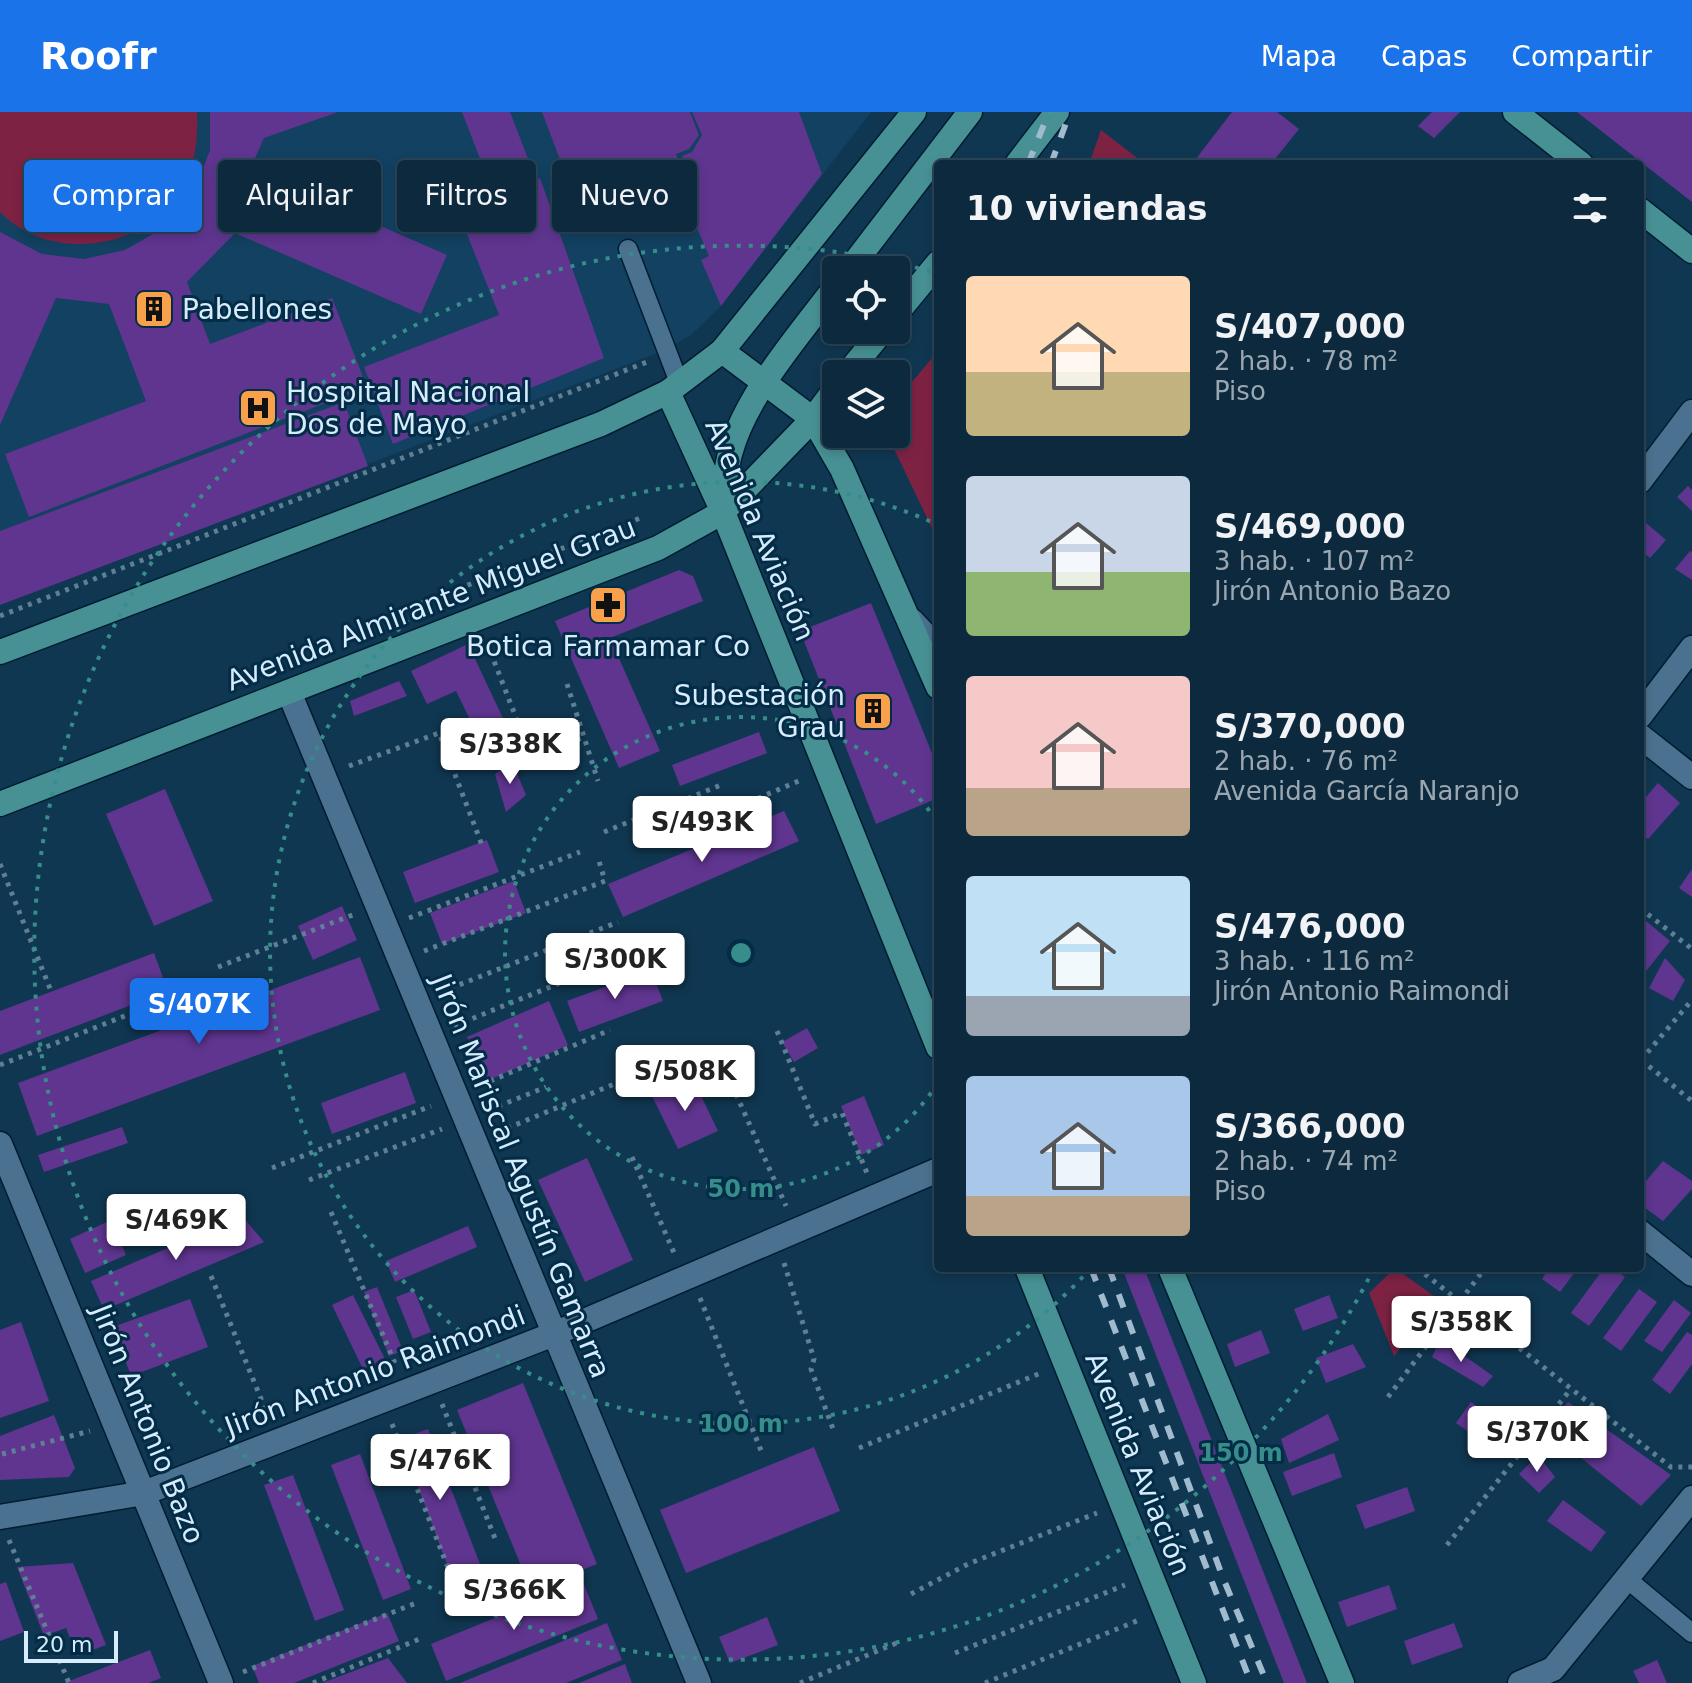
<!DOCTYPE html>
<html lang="es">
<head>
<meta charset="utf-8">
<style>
  :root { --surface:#0c293d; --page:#153144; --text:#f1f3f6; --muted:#9aa6b0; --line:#2c4557; --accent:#1a73e8 }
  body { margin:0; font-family:"DejaVu Sans",sans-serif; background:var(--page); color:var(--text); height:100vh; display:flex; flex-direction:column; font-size:30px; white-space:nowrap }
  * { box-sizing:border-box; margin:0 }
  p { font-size:26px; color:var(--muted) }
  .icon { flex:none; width:44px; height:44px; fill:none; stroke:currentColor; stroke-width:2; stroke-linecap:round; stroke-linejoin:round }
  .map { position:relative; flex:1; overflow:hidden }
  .drawer { position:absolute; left:934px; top:48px; width:710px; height:1112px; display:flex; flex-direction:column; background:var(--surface); border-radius:8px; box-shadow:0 4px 12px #0003,0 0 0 2px var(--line) }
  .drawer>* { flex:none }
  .guide { position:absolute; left:24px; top:48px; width:760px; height:72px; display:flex; gap:16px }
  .controls { position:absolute; left:822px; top:144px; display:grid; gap:16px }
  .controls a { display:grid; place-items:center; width:88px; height:88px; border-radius:8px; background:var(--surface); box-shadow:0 4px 12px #0003,0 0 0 2px var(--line); font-size:40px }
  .scale { position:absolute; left:24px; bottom:20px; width:94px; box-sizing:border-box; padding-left:8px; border:4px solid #d6ebfc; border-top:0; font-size:22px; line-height:28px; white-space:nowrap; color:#d6ebfc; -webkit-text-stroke:6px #032c46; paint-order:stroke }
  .price { position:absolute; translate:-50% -68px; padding:0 18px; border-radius:8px; background:#fff; color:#222; font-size:26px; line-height:52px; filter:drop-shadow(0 2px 4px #0008) }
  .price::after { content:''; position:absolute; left:50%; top:48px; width:24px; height:18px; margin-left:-12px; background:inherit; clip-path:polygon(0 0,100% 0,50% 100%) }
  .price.active { background:var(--accent); color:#fff }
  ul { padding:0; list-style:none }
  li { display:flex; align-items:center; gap:24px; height:200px; padding:0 32px }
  li span { display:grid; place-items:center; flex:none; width:224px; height:160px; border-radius:8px; color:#555 }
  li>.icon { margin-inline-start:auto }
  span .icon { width:96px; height:96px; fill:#fffc; stroke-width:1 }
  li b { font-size:34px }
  h2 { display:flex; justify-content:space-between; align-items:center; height:96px; padding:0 32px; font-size:34px }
  .tag { padding:0 28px; border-radius:8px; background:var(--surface); box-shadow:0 4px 12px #0003,0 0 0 2px var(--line); font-size:28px; line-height:72px }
  .tag.active { background:var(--accent); color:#fff }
  header { display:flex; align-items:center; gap:48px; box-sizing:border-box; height:112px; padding:0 40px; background:var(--accent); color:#fff }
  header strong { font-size:38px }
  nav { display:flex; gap:44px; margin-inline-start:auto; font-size:28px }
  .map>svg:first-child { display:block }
</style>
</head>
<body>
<header>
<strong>Roofr</strong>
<nav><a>Mapa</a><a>Capas</a><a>Compartir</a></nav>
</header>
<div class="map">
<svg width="1692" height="1571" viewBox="0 0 1692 1571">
  <rect width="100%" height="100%" fill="#103751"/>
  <polygon fill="#124161" points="0,0 871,0 721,194 691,223 665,238 0,493"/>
  <g fill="#7e2244">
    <path d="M0,0H197C198,25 196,50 184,72C150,138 52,153 0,100Z"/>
    <polygon points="1101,18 1145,52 1089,52"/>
    <polygon points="938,239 938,429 887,322 896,322 896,289"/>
    <polygon points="1395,1156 1441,1189 1394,1244 1369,1181"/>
  </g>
  <g fill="#5f358f">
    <polygon points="210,0 338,0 264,26 250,57 447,143 421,202 235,121 187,170 210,232 332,186 367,275 29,405 5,342 146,289 109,192 56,186 0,313 0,120 42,142 84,147 125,138 165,115 194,80 210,38"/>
    <polygon points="462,0 510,0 534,62 492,78"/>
    <polygon points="542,0 690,0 699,23 689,37 676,42 684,62 658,72 665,91 587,119"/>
    <polygon points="692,0 799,0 822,62 721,194 701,148 709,144 677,69 690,63 682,44 692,40 702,23"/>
    <polygon points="1232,0 1277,0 1299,17 1271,52 1192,52"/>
    <polygon points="1432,0 1460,0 1434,26 1418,14"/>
    <polygon points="1577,0 1692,0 1692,90"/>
    <polygon points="540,66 604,246 393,332 364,255 499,203 457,97"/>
    <polygon points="344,290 368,354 0,493 0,419"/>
    <polygon points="1688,374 1692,378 1692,399 1677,385"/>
    <polygon points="1645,410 1666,428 1650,446 1640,438 1640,416"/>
    <polygon points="1690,439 1692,440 1692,468 1675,457"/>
    <polygon points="679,458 693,464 703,489 610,526 660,639 619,656 555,509"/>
    <polygon points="871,491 938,656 938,686 876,712 800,519"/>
    <polygon points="468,532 509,619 482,632 456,579 427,592 411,559"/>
    <polygon points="399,569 407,584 354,604 350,589"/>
    <polygon points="759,620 767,641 680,674 672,653"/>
    <polygon points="512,649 526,683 506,700 495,662"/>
    <polygon points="1658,671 1680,691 1648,727 1640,720 1640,692"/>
    <polygon points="165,677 213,789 154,814 106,702"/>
    <polygon points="784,699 799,729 623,805 608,772"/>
    <polygon points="487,728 499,760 415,791 403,760"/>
    <polygon points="1692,757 1692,785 1679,776"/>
    <polygon points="514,769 526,801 442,832 430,801"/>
    <polygon points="342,794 357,828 313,848 298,814"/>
    <polygon points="1646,809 1670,829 1643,863 1640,861 1640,815"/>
    <polygon points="154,841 168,879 0,943 0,899"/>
    <polygon points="360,845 380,898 37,1024 18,971"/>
    <polygon points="1665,846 1685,868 1673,889 1649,876"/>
    <polygon points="651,858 663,889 579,920 567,889"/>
    <polygon points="549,889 568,933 487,969 467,925"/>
    <polygon points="807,916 818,936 794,950 782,930"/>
    <polygon points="405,960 416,991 332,1022 321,991"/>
    <polygon points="692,965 718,1019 678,1037 652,984"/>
    <polygon points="864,984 884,1033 861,1043 841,994"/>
    <polygon points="122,1015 128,1031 44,1060 38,1043"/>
    <polygon points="587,1046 633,1148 585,1170 538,1068"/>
    <polygon points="1663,1049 1692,1069 1692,1077 1663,1109 1640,1092 1640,1076"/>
    <polygon points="242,1104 264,1130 104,1198 91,1169"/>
    <polygon points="111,1108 126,1143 85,1161 70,1127"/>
    <polygon points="468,1114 477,1135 395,1170 386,1149"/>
    <polygon points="1122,1156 1144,1156 1307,1571 1284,1571"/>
    <polygon points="1549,1156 1578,1156 1560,1180 1542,1167"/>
    <polygon points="1604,1156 1612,1156 1625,1165 1589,1214 1571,1201"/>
    <polygon points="377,1175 403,1239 389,1244 364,1180"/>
    <polygon points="1639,1177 1657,1190 1621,1239 1603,1226"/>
    <polygon points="414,1178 431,1220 413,1227 396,1185"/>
    <polygon points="353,1183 385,1247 363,1257 332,1193"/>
    <polygon points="1329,1183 1338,1206 1303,1219 1294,1197"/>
    <polygon points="190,1187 208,1235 131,1264 113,1215"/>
    <polygon points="1674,1188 1691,1201 1662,1240 1644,1229"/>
    <polygon points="21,1210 49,1289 0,1306 0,1218"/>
    <polygon points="1261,1218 1270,1241 1235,1255 1227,1232"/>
    <polygon points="1687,1220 1692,1223 1692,1252 1670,1282 1652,1268"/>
    <polygon points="1440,1227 1493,1264 1483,1275 1432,1245"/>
    <polygon points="1353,1232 1366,1255 1326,1271 1316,1246"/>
    <polygon points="523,1271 597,1452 531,1478 457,1298"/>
    <polygon points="1471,1290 1515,1321 1500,1342 1456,1311"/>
    <polygon points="1568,1290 1671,1363 1641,1394 1546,1318"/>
    <polygon points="1328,1302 1339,1328 1289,1351 1281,1327"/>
    <polygon points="54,1303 75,1356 69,1365 0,1368 0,1324"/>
    <polygon points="428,1317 480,1452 451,1463 400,1327"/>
    <polygon points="814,1335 840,1399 686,1461 660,1398"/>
    <polygon points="1334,1341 1342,1365 1292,1384 1283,1360"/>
    <polygon points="360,1342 411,1477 383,1488 331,1353"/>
    <polygon points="1538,1343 1555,1365 1539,1381 1519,1362"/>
    <polygon points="293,1363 344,1498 315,1509 264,1373"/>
    <polygon points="1407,1375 1415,1399 1365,1417 1356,1393"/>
    <polygon points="1563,1388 1606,1420 1591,1440 1547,1409"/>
    <polygon points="73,1451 106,1533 77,1544 66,1516 44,1524 17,1455"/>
    <polygon points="6,1470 24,1520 0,1529 0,1472"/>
    <polygon points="583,1470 598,1507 446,1569 431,1532"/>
    <polygon points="1389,1473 1397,1497 1347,1515 1338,1490"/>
    <polygon points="387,1501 399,1529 294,1571 259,1571 252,1554"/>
    <polygon points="767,1505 778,1533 730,1551 719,1525"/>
    <polygon points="607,1511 622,1548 566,1571 460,1571"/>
    <polygon points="1454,1511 1463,1535 1412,1553 1404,1529"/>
    <polygon points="150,1538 161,1566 149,1571 64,1571"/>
    <polygon points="388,1546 407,1571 322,1571"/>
    <polygon points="1657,1548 1667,1571 1639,1571 1633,1559"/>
    <polygon points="625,1552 632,1571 579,1571"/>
  </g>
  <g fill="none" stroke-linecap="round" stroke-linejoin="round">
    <g stroke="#011d31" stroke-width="21">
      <g id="service">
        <polyline points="628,137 680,273"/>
        <polyline points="1627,1467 1692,1521"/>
      </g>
    </g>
    <g stroke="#011d31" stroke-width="27">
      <g id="pedestrian">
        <polyline points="1640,604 1692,536"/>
        <polyline points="1640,1120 1692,1162"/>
      </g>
    </g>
    <g stroke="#011d31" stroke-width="27">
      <g id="minor">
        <polyline points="1640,369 1692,300"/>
        <polyline points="912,509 938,537"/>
        <polyline points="289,580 699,1571"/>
        <polyline points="1640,624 1692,665"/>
        <polyline points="0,1032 221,1571"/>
        <polyline points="0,1405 144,1381 554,1222 938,1058"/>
        <polyline points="1520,1571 1553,1557 1692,1386"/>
      </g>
    </g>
    <g stroke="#011d31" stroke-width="27">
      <g id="primary">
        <polyline points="1515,0 1581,52"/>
        <polyline points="1017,52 1057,0"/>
        <polyline points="1640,98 1692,139"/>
        <polyline points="849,158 970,0"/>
        <polyline points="896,202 938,151"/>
        <polyline points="722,239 813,307 842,357 938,575"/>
        <polyline points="847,262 883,218"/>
        <polyline points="668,280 723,400 938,935"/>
        <path d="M723,398C724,379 725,360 730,342C745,284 800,222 836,174"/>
        <polyline points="0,540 601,312 668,280 722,239 914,0"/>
        <polyline points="0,692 658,436 723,400 813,307 836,276"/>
        <polyline points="1027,1156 1194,1571"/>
        <polyline points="1170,1156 1342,1571"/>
      </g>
    </g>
    <g stroke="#5f7f95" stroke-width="5" stroke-dasharray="4 6" stroke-linecap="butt">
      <polyline points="0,504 647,250"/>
      <polyline points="365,513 643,405"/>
      <polyline points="487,531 531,644 585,625"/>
      <polyline points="567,572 598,669"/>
      <polyline points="349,654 439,621 482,733"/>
      <polyline points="644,704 655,730 801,668"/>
      <polyline points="604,720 721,673"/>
      <polyline points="0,752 51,879"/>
      <polyline points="1640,796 1692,837"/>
      <polyline points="409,806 580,740"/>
      <polyline points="424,839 605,769 599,749"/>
      <polyline points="218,855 355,802"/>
      <polyline points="441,880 618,810"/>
      <polyline points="454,914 609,851"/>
      <polyline points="777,919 815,1012 842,1001 867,1061"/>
      <polyline points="1641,948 1692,888"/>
      <polyline points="1641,948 1692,989"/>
      <polyline points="0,953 168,887 178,912"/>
      <polyline points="481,973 610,918"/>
      <polyline points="736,982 786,1094"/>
      <polyline points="489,998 546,975"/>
      <polyline points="498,1020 675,947"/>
      <polyline points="632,1045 675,1143"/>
      <polyline points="272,1056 431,994"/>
      <polyline points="309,1068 442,1017"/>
      <polyline points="331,1100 396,1254"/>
      <polyline points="784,1151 814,1247 811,1257 833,1317"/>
      <polyline points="1417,1156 1671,1355 1692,1355"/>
      <polyline points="211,1164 268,1304"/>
      <polyline points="700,1186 762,1341"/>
      <polyline points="1388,1285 1485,1156"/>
      <polyline points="442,1292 496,1429"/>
      <polyline points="392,1312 450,1461"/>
      <polyline points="859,1336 1043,1260"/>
      <polyline points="2,1342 90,1319"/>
      <polyline points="9,1428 69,1571"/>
      <polyline points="1447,1433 1570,1278"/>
      <polyline points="911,1482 968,1452 1097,1401"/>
      <polyline points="955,1541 1125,1473"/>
      <polyline points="243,1560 416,1491"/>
      <polyline points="313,1571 422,1526"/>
      <polyline points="800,1571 899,1530"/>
      <polyline points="985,1571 1139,1508"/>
    </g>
    <use href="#service" stroke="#4a718f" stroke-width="18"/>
    <use href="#pedestrian" stroke="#4a718f" stroke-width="24"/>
    <use href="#minor" stroke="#4a718f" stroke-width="24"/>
    <use href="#primary" stroke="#479194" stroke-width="24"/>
    <g stroke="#a0bace" stroke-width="6" stroke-dasharray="14 14" stroke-linecap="butt">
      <polyline points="1028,52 1049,0"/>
      <polyline points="1051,52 1070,0"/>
      <polyline points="1091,1156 1251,1571"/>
      <polyline points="1109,1156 1223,1466 1267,1571"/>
    </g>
  </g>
  <g fill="none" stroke="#378d8a" stroke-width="4" stroke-dasharray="4 8">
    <path d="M938 971A236 236 0 1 1 938 711"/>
    <path d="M1091 1156A471 471 0 1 1 936 412"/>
    <path d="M1374 1156A707 707 0 1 1 936 161"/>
  </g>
  <defs>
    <g id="building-square" transform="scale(2)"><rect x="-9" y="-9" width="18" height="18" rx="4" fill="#f8a14a" stroke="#032c46"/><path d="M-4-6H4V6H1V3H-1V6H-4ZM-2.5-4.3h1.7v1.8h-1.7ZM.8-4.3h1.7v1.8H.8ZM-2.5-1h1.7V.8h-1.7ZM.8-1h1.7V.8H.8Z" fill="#111"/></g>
    <g id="hospital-square" transform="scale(2)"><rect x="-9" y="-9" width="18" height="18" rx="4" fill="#f8a14a" stroke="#032c46"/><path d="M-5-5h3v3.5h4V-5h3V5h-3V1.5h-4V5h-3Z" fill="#111"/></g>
    <g id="pharmacy-square" transform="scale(2)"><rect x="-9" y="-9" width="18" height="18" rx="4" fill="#f8a14a" stroke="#032c46"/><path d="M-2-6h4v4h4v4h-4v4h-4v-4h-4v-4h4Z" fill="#111"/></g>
  </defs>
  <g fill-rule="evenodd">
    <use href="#building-square" x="154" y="197"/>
    <use href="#hospital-square" x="258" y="296"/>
    <use href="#pharmacy-square" x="608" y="493"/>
    <use href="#building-square" x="873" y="599"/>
  </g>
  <g text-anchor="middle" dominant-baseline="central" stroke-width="6" stroke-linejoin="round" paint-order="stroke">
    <g font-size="28" fill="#d6ebfc" stroke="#032c46" text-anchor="start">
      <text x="182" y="197">Pabellones</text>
      <text x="286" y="280">Hospital Nacional<tspan x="286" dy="32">Dos de Mayo</tspan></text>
      <text x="608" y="534" text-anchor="middle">Botica Farmamar Co</text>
      <text x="845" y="583" text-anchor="end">Subestación<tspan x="845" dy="32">Grau</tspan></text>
    </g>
    <g font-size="28" fill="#d6ebfc" stroke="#032c46">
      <text transform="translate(760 418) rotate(67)">Avenida Aviación</text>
      <text transform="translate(431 492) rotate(-21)">Avenida Almirante Miguel Grau</text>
      <text transform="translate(521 1064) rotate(68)">Jirón Mariscal Agustín Gamarra</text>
      <text transform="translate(375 1259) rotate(-21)">Jirón Antonio Raimondi</text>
      <text transform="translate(148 1312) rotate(68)">Jirón Antonio Bazo</text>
      <text transform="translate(1138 1352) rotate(68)">Avenida Aviación</text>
    </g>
  </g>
  <circle cx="741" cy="841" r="12" fill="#378d8a" stroke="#032c46" stroke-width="4"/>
  <g font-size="24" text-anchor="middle" font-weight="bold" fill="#378d8a" stroke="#032c46" stroke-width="6" stroke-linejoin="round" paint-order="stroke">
    <text x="741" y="1085">50 m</text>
    <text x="741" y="1320">100 m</text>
    <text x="1241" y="1349">150 m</text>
  </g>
</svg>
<div class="controls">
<a><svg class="icon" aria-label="locate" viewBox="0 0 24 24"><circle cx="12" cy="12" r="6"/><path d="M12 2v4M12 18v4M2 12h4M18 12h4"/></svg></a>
<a><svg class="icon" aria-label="layers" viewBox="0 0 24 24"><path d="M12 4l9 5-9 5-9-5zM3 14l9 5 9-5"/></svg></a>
</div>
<div class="scale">20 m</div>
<b class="price" style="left:510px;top:674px">S/338K</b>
<b class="price" style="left:702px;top:752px">S/493K</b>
<b class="price" style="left:615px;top:889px">S/300K</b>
<b class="price active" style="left:199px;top:934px">S/407K</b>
<b class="price" style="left:685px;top:1001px">S/508K</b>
<b class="price" style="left:176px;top:1150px">S/469K</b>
<b class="price" style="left:1461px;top:1252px">S/358K</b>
<b class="price" style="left:1537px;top:1362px">S/370K</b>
<b class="price" style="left:440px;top:1390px">S/476K</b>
<b class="price" style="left:514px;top:1520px">S/366K</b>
<div class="guide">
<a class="tag active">Comprar</a>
<a class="tag">Alquilar</a>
<a class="tag">Filtros</a>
<a class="tag">Nuevo</a>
</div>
<section class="drawer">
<h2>10 viviendas<svg class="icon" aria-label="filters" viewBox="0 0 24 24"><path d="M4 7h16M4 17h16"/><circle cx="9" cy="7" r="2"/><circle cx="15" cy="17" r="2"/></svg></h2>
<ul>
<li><span style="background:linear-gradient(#ffd9b3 60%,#c2b280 0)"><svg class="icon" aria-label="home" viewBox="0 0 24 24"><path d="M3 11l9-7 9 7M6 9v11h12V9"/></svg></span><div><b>S/407,000</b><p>2 hab. · 78 m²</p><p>Piso</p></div></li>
<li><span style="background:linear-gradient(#c9d6e8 60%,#8fb573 0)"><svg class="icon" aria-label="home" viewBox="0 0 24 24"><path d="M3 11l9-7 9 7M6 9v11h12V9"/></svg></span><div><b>S/469,000</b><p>3 hab. · 107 m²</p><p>Jirón Antonio Bazo</p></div></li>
<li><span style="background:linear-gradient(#f6c9c9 70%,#b9a48a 0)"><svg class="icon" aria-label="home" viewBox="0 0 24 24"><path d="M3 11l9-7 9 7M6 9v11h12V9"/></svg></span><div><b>S/370,000</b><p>2 hab. · 76 m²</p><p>Avenida García Naranjo</p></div></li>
<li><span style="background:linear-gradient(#bfe0f5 75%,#9aa5b1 0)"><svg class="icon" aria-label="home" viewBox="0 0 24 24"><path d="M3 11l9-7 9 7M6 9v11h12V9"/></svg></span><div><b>S/476,000</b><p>3 hab. · 116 m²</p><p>Jirón Antonio Raimondi</p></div></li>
<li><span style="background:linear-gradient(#a9c7e8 75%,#b9a48a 0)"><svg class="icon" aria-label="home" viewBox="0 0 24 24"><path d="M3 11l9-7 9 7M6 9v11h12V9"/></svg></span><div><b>S/366,000</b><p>2 hab. · 74 m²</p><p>Piso</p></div></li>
</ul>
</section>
</div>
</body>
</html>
